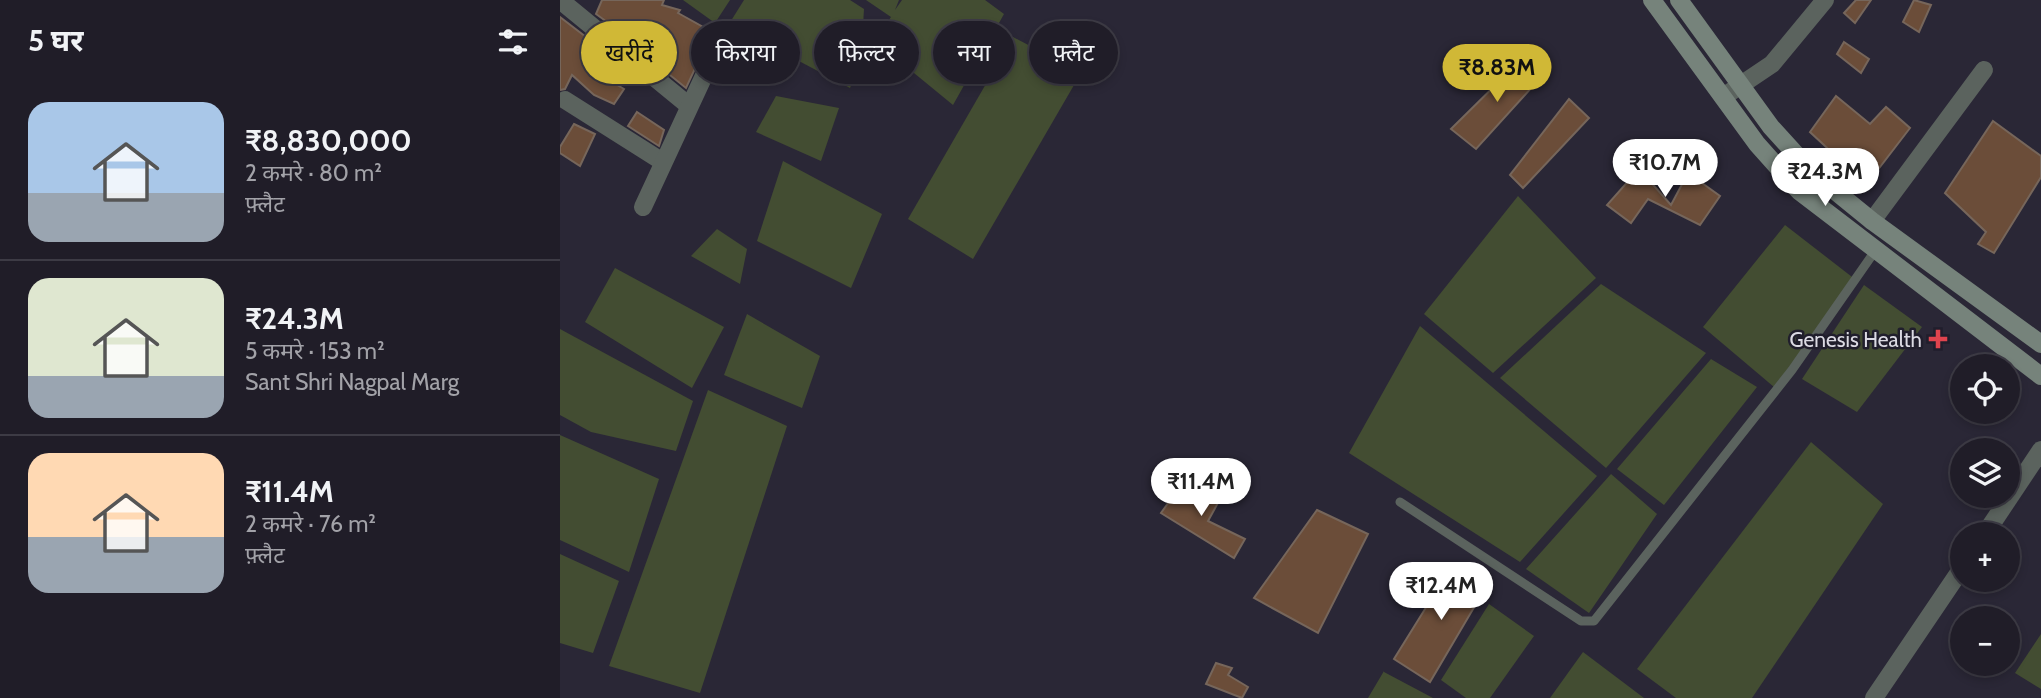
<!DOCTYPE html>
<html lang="hi">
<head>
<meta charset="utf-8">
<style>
  :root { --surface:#201d28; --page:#2d2a34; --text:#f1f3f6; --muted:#a2a2a8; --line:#3d3b45; --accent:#d0b836 }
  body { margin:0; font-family:Cabin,"Noto Sans Devanagari",sans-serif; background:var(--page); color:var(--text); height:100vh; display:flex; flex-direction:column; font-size:26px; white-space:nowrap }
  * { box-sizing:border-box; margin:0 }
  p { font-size:23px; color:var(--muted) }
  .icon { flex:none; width:38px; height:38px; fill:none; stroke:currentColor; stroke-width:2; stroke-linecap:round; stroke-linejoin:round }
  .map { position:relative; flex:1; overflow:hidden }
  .sheet { display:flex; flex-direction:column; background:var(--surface); width:560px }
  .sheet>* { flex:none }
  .banner { position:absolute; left:21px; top:21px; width:665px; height:63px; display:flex; gap:14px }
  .tools { position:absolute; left:1390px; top:354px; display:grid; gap:14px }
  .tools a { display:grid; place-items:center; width:70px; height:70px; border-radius:50%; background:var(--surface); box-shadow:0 4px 10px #0003,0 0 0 2px var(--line); font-size:35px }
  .price { position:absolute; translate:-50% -60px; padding:0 16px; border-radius:24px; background:#fff; color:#222; font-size:23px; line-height:46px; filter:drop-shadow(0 2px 4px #0008) }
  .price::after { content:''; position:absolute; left:50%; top:42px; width:21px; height:16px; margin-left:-10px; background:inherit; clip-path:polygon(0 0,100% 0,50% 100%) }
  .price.selected { background:var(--accent); color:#111 }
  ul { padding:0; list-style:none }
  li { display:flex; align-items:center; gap:21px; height:175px; padding:0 28px }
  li+li { border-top:2px solid var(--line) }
  li span { display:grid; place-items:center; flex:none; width:196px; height:140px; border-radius:21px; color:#555 }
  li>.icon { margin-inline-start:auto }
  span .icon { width:84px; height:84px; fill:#fffc; stroke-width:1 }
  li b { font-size:30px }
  h2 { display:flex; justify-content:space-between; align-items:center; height:84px; padding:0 28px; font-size:30px }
  .pill { padding:0 24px; border-radius:32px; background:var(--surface); box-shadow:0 4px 10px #0003,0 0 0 2px var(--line); font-size:24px; line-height:63px }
  .pill.selected { background:var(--accent); color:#111 }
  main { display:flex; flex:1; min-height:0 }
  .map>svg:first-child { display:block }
</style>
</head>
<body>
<main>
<section class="sheet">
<h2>5 घर<svg class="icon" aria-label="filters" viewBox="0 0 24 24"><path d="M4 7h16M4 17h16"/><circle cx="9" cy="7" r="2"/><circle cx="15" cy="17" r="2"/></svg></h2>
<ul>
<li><span style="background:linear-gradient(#a9c7e8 65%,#9aa5b1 0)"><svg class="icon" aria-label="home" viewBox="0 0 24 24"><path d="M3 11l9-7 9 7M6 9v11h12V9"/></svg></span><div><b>₹8,830,000</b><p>2 कमरे · 80 m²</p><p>फ़्लैट</p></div></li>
<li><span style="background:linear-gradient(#dfe7d0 70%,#9aa5b1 0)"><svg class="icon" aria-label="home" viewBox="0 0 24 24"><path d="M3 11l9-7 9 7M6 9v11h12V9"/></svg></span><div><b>₹24.3M</b><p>5 कमरे · 153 m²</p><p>Sant Shri Nagpal Marg</p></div></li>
<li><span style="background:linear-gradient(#ffd9b3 60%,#9aa5b1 0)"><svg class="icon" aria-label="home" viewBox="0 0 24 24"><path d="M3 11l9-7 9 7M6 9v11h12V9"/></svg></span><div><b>₹11.4M</b><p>2 कमरे · 76 m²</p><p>फ़्लैट</p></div></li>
</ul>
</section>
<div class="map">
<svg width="1481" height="698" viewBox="0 0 1481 698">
  <rect width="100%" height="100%" fill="#2a2736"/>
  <g fill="#434d32">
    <polygon points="123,0 170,0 155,23"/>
    <polygon points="184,0 290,0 304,9 301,60 290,88 169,24"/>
    <polygon points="306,0 339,0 335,10 342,0 425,0 444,14 393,105 315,41 331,17"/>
    <polygon points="453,37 521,73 413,259 348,219"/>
    <polygon points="216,96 279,108 261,161 196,132"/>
    <polygon points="223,161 322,214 291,288 197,241"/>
    <polygon points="958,196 1036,278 933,373 864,314"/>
    <polygon points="1225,225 1296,280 1214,387 1143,327"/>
    <polygon points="157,229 187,249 180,284 131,256"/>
    <polygon points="55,268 164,327 132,388 25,322"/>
    <polygon points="1041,284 1146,353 1046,468 940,378"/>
    <polygon points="1304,285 1362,327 1297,412 1242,379"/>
    <polygon points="187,314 260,356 242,408 164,375"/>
    <polygon points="860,326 1037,476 960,562 789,453"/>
    <polygon points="0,329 133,401 116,451 31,432 0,415"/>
    <polygon points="1151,359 1197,387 1104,505 1057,469"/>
    <polygon points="148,390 227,426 140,693 49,666"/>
    <polygon points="0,435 99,479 69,572 0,540"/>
    <polygon points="1251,442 1323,504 1192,698 1116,698 1077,669"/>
    <polygon points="1051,474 1097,514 1029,613 966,569"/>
    <polygon points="0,554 59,581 33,653 0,643"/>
    <polygon points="929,604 974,636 930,698 906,698 881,680"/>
    <polygon points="1481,634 1481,689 1455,673"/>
    <polygon points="1023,652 1084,698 990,698"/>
    <polygon points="824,671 824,672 873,698 808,698"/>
  </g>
  <g fill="#6b4d39" stroke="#76665b" stroke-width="2">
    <polygon points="42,0 104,0 102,5 120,10 118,13 152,32 126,88 74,46 76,43 36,14"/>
    <polygon points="1296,0 1311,0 1295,23 1284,13"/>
    <polygon points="1354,0 1371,5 1359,32 1343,22"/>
    <polygon points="0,17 39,47 27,67 64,89 54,104 34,95 12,75 5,89 0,90"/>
    <polygon points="1284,42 1309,59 1301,73 1277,54"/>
    <polygon points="965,56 982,76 916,149 891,129"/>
    <polygon points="1276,96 1310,124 1326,107 1350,128 1303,189 1273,163 1278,158 1250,132"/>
    <polygon points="1009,99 1029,118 963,188 950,175"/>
    <polygon points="77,112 104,130 99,146 68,126"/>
    <polygon points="1433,121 1481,156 1481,177 1434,253 1418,244 1426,232 1385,193"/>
    <polygon points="14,124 35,134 20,166 0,153 0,147"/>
    <polygon points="1079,169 1111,205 1128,173 1160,196 1140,225 1088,199 1071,223 1047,205"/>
    <polygon points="624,481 659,501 648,521 685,539 674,558 601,513"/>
    <polygon points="757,510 808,534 758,633 694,598"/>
    <polygon points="893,564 929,582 870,682 834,659"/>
    <polygon points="656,663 672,668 668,675 688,687 682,698 646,684"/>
  </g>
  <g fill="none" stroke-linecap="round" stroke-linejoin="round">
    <polyline stroke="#5b635e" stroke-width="9" points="840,502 1021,621 1034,621 1232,370 1315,251"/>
    <g stroke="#5b635e" stroke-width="18">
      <polyline points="0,0 128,105"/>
      <polyline points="1163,97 1212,64 1265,0"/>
      <polyline points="5,100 103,162"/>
      <polyline points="83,207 162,37"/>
      <polyline points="1312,221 1424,70"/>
      <polyline points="1425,534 1481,450"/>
      <polyline points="1314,698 1402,568"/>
    </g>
    <g stroke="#76837b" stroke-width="18">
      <polyline points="1092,0 1197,144 1239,191 1481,376"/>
      <polyline points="1119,0 1211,127 1253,173 1312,221 1481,344"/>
    </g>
  </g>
  <path fill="#e0444e" stroke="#201e2c" stroke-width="2.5" d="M1374.5 328.5h7v7h7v7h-7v7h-7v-7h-7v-7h7z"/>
  <g text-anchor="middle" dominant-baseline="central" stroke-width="5" stroke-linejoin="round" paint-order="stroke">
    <g font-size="21" fill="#dbdae3" stroke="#201e2c" text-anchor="end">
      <text x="1362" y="339">Genesis Health</text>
    </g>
  </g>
</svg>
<div class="tools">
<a><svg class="icon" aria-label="locate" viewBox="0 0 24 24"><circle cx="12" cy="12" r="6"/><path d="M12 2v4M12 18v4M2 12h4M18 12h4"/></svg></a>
<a><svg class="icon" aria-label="layers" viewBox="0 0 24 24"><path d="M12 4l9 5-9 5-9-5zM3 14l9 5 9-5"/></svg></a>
<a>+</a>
<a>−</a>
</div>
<b class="price selected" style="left:937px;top:104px">₹8.83M</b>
<b class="price" style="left:1105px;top:199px">₹10.7M</b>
<b class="price" style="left:1265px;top:208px">₹24.3M</b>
<b class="price" style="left:641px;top:518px">₹11.4M</b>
<b class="price" style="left:881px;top:622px">₹12.4M</b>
<div class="banner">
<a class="pill selected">खरीदें</a>
<a class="pill">किराया</a>
<a class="pill">फ़िल्टर</a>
<a class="pill">नया</a>
<a class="pill">फ़्लैट</a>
</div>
</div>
</main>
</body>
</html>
